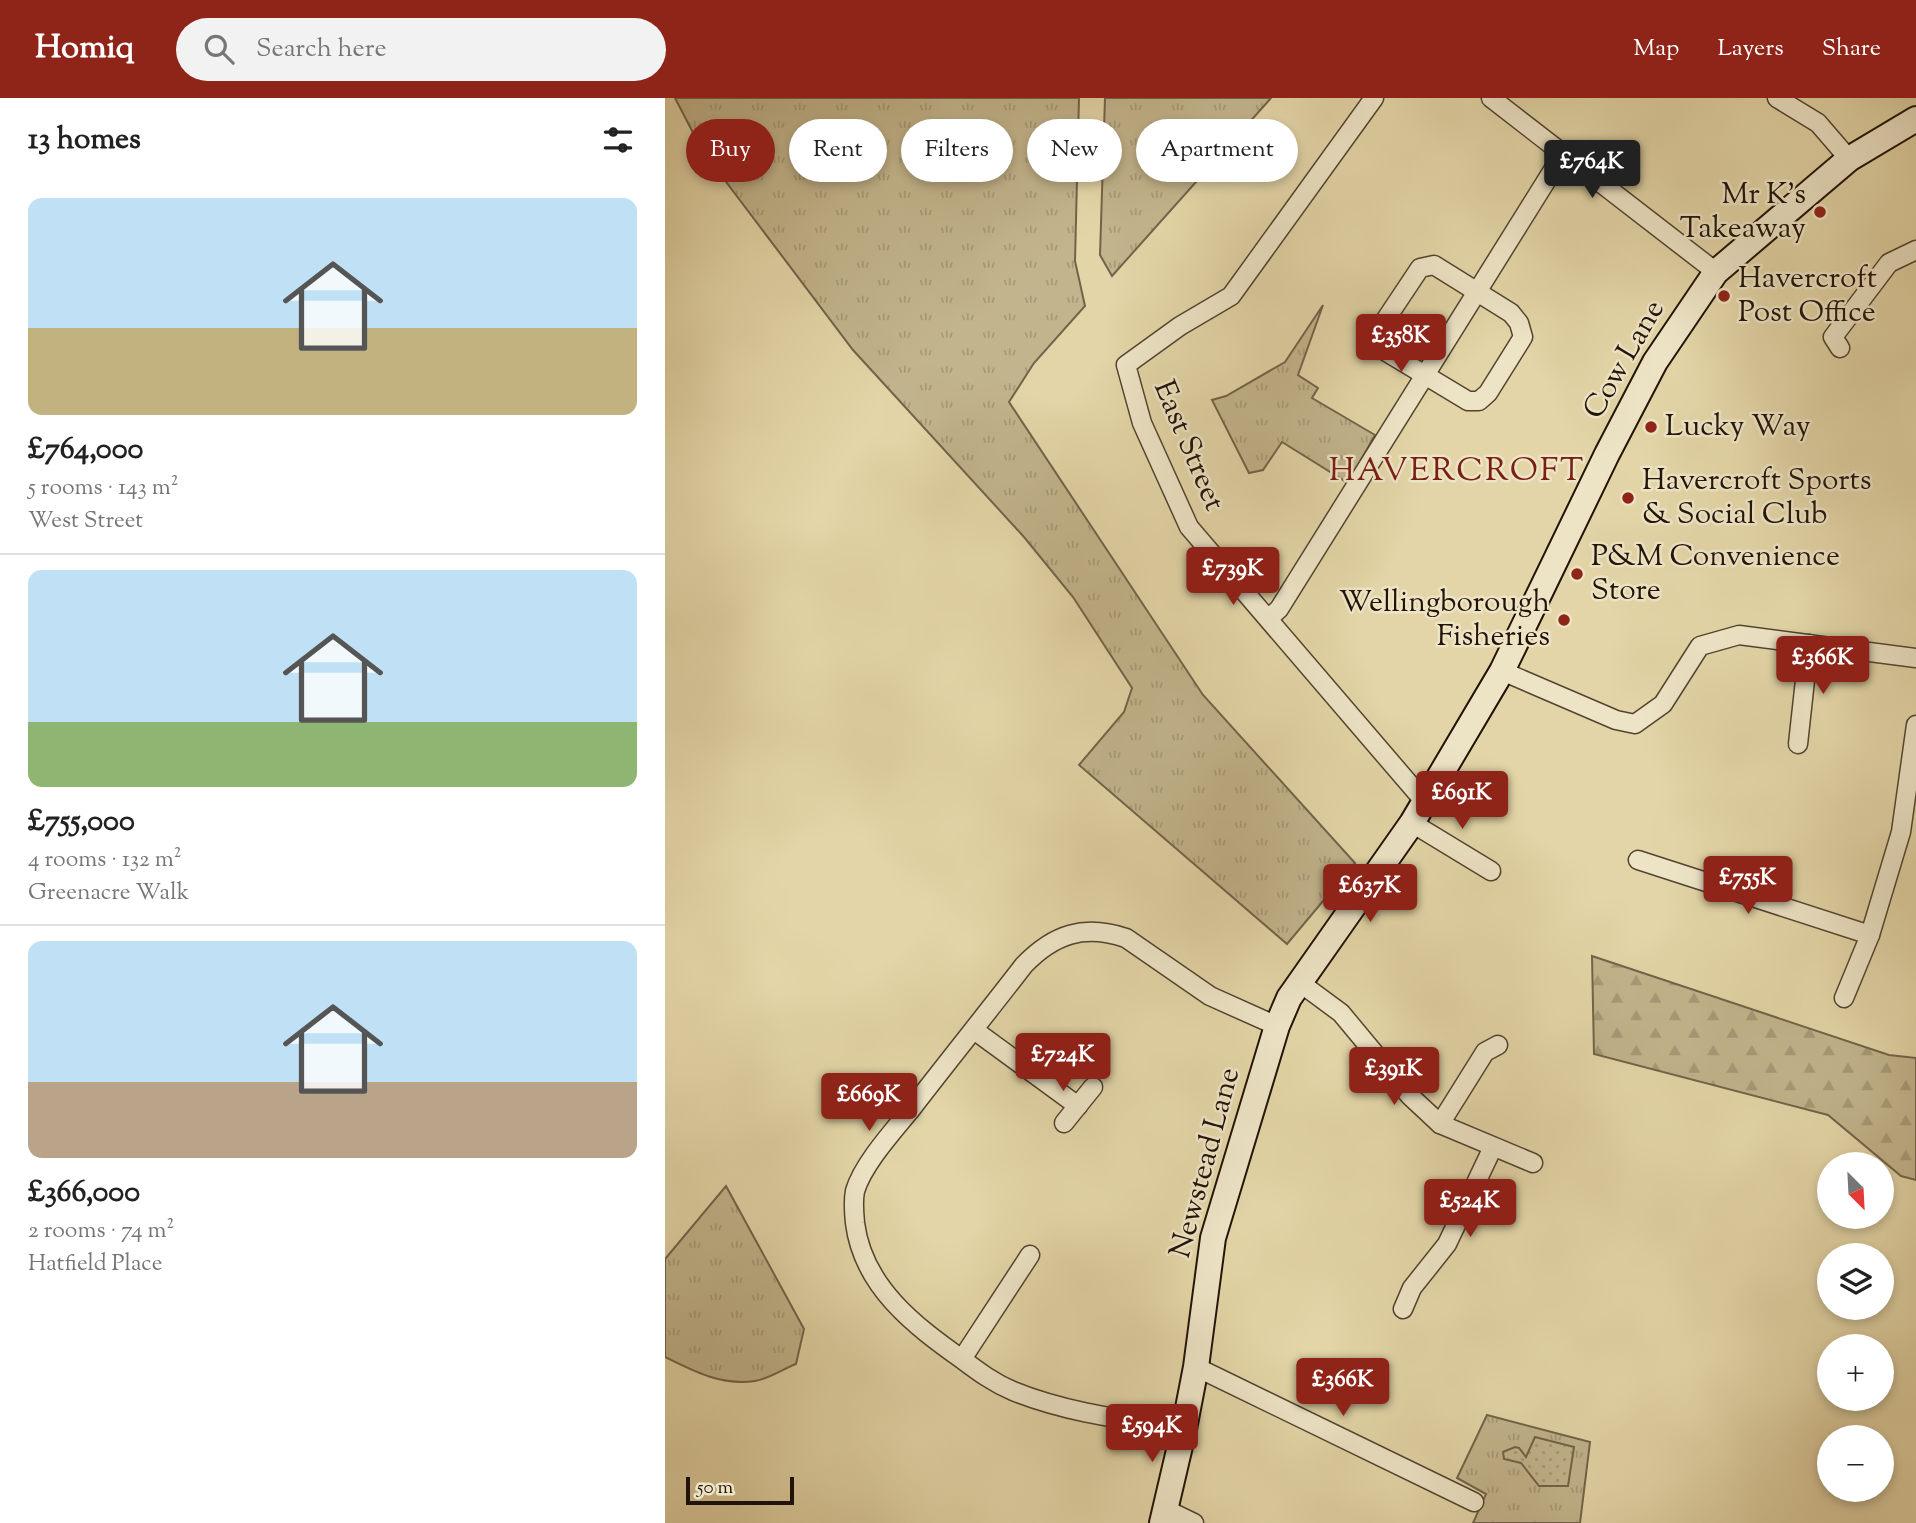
<!DOCTYPE html>
<html lang="en">
<head>
<meta charset="utf-8">
<style>
  :root { --surface:#fff; --page:#f2f2f2; --text:#222; --muted:#767676; --line:#e0e0e0; --accent:#8f2418 }
  body { margin:0; font-family:"Sorts Mill Goudy",serif; background:var(--page); color:var(--text); height:100vh; display:flex; flex-direction:column; font-size:26px; white-space:nowrap }
  * { box-sizing:border-box; margin:0 }
  p { font-size:23px; color:var(--muted) }
  .icon { flex:none; width:38px; height:38px; fill:none; stroke:currentColor; stroke-width:2; stroke-linecap:round; stroke-linejoin:round }
  .map { position:relative; flex:1; overflow:hidden }
  .panel { display:flex; flex-direction:column; background:var(--surface); width:665px }
  .panel>* { flex:none }
  .guide { position:absolute; left:21px; top:21px; width:665px; height:63px; display:flex; gap:14px }
  .needle { width:46px; rotate:156deg }
  .fabs { position:absolute; left:1152px; top:1054px; display:grid; gap:14px }
  .fabs a { display:grid; place-items:center; width:77px; height:77px; border-radius:50%; background:var(--surface); box-shadow:0 4px 10px #0003; font-size:35px }
  .scale { position:absolute; left:21px; bottom:18px; width:108px; box-sizing:border-box; padding-left:7px; border:4px solid #211307; border-top:0; font-size:19px; line-height:24px; white-space:nowrap; color:#211307; -webkit-text-stroke:5px #ede4c6; paint-order:stroke }
  .price { position:absolute; translate:-50% -60px; padding:0 16px; border-radius:7px; background:var(--accent); color:#fff; font-size:23px; line-height:46px; filter:drop-shadow(0 2px 4px #0008) }
  .price::after { content:''; position:absolute; left:50%; top:42px; width:21px; height:16px; margin-left:-10px; background:inherit; clip-path:polygon(0 0,100% 0,50% 100%) }
  .price.active { background:#222; color:#fff }
  ul { padding:0; list-style:none }
  li { display:grid; align-content:center; gap:14px; height:371px; padding:0 28px }
  li+li { border-top:2px solid var(--line) }
  li span { display:grid; place-items:center; height:217px; border-radius:14px; color:#555 }
  li>.icon { margin-inline-start:auto }
  span .icon { width:126px; height:126px; fill:#fffc; stroke-width:1 }
  li b { font-size:30px }
  h2 { display:flex; justify-content:space-between; align-items:center; height:84px; padding:0 28px; font-size:30px }
  .pill { padding:0 24px; border-radius:32px; background:var(--surface); box-shadow:0 4px 10px #0003; font-size:24px; line-height:63px }
  .pill.active { background:var(--accent); color:#fff }
  header { display:flex; align-items:center; gap:42px; box-sizing:border-box; height:98px; padding:0 35px; background:var(--accent); color:#fff }
  header strong { font-size:33px }
  nav { display:flex; gap:38px; margin-inline-start:auto; font-size:24px }
  .search { width:490px; height:63px; background:var(--page); display:flex; align-items:center; gap:18px; box-sizing:border-box; padding:0 24px; border-radius:38px; color:var(--muted); font-size:26px }
  main { display:flex; flex:1; min-height:0 }
  .map>svg:first-child { display:block }
</style>
</head>
<body>
<header>
<strong>Homiq</strong>
<div class="search"><svg class="icon" aria-label="search" viewBox="0 0 24 24"><circle cx="10" cy="10" r="6"/><path d="M15 15l6 6"/></svg>Search here</div>
<nav><a>Map</a><a>Layers</a><a>Share</a></nav>
</header>
<main>
<section class="panel">
<h2>13 homes<svg class="icon" aria-label="filters" viewBox="0 0 24 24"><path d="M4 7h16M4 17h16"/><circle cx="9" cy="7" r="2"/><circle cx="15" cy="17" r="2"/></svg></h2>
<ul>
<li><span style="background:linear-gradient(#bfe0f5 60%,#c2b280 0)"><svg class="icon" aria-label="home" viewBox="0 0 24 24"><path d="M3 11l9-7 9 7M6 9v11h12V9"/></svg></span><div><b>£764,000</b><p>5 rooms · 143 m²</p><p>West Street</p></div></li>
<li><span style="background:linear-gradient(#bfe0f5 70%,#8fb573 0)"><svg class="icon" aria-label="home" viewBox="0 0 24 24"><path d="M3 11l9-7 9 7M6 9v11h12V9"/></svg></span><div><b>£755,000</b><p>4 rooms · 132 m²</p><p>Greenacre Walk</p></div></li>
<li><span style="background:linear-gradient(#bfe0f5 65%,#b9a48a 0)"><svg class="icon" aria-label="home" viewBox="0 0 24 24"><path d="M3 11l9-7 9 7M6 9v11h12V9"/></svg></span><div><b>£366,000</b><p>2 rooms · 74 m²</p><p>Hatfield Place</p></div></li>
</ul>
</section>
<div class="map">
<svg width="1251" height="1425" viewBox="0 0 1251 1425">
  <defs>
    <pattern id="grass-tufts" width="24" height="20" patternUnits="userSpaceOnUse" patternTransform="scale(1.75)"><rect width="24" height="20" fill="#c2b48c"/><path d="M3 7l-1-3M5 7V3M7 7l1-3M15 17l-1-3M17 17v-4M19 17l1-3" fill="none" stroke="#a69a77"/></pattern>
    <pattern id="forest-firs" width="22" height="20" patternUnits="userSpaceOnUse" patternTransform="scale(1.75)"><rect width="22" height="20" fill="#c2b48c"/><path d="M5 1l3.5 6h-7zM16 11l3.5 6h-7z" fill="#a69a77"/></pattern>
    <pattern id="park-dots" width="8" height="8" patternUnits="userSpaceOnUse" patternTransform="scale(1.75)"><rect width="8" height="8" fill="#c2b48c"/><path d="M2 2h.1M6 6h.1" fill="none" stroke="#a69a77" stroke-width="1.8" stroke-linecap="round"/></pattern>
  </defs>
  <rect width="100%" height="100%" fill="#e3d5a7"/>
  <filter id="stains"><feTurbulence type="fractalNoise" baseFrequency=".00286" numOctaves="4"/><feColorMatrix values="0 0 0 0 .2 0 0 0 0 .09 0 0 0 0 .02 0 0 0 .5 -.17"/></filter>
  <radialGradient id="worn" r=".72"><stop offset=".6" stop-color="#630" stop-opacity="0"/><stop offset="1" stop-color="#630" stop-opacity=".3"/></radialGradient>
  <g fill="url(#grass-tufts)" stroke="#72644a" stroke-width="2">
    <polygon points="10,0 414,0 410,163 420,208 369,265 344,304 538,597 690,765 622,846 414,667 459,614 467,590 408,499 359,439 188,252 37,52"/>
    <polygon points="440,0 606,0 447,178 435,157"/>
    <polygon points="658,207 633,277 653,290 647,300 710,337 683,385 617,344 598,372 584,375 547,302 561,298 620,264"/>
    <path d="M61,1088L139,1231L131,1266C118,1271 103,1281 90,1283C57,1288 28,1273 0,1259V1161Z"/>
    <polygon points="822,1317 925,1344 915,1425 808,1425 821,1396 792,1380"/>
  </g>
  <polygon fill="url(#forest-firs)" stroke="#72644a" stroke-width="2" points="927,858 1224,957 1251,960 1251,1082 1236,1078 1163,1017 929,956"/>
  <polygon fill="url(#park-dots)" stroke="#72644a" stroke-width="2" points="870,1339 909,1349 903,1388 874,1388 856,1365 839,1361 838,1354 850,1349 854,1350 861,1359"/>
  <g fill="none" stroke-linecap="round" stroke-linejoin="round">
    <g stroke="#52442f" stroke-width="21">
      <g id="minor">
        <polyline points="709,0 566,198 515,228 461,267 477,325 524,429 759,703"/>
        <polyline points="826,0 1051,174"/>
        <polyline points="1112,0 1153,25 1184,61"/>
        <polygon points="769,167 846,215 854,225 858,239 823,295 814,303 803,303 715,250 711,236 755,170"/>
        <polyline points="1175,250 1168,239 1224,165 1251,152"/>
        <polyline points="604,520 614,511 898,56"/>
        <polyline points="837,573 951,622 970,626 998,606 1035,548 1074,537 1251,560"/>
        <polyline points="1133,646 1144,546"/>
        <polyline points="747,725 826,773"/>
        <polyline points="973,762 1205,837"/>
        <polyline points="634,884 676,915 745,998 775,1026 868,1065"/>
        <polyline points="1179,900 1205,837 1236,734 1251,627"/>
        <polyline points="309,932 413,1008"/>
        <polyline points="399,1025 428,989"/>
        <polyline points="775,1026 820,954 833,947"/>
        <polyline points="738,1211 747,1190 782,1146 828,1049"/>
        <polyline points="297,1261 365,1157"/>
        <polyline points="531,1269 809,1404"/>
        <path d="M519,1331C462,1322 402,1315 348,1293C329,1285 314,1274 298,1262C250,1228 198,1189 190,1125C189,1115 188,1103 190,1093C198,1066 229,1032 247,1010C284,962 322,915 359,867C389,836 419,826 461,840L545,898L612,928"/>
        <polyline points="500,1411 529,1425"/>
      </g>
    </g>
    <g stroke="#211307" stroke-width="28">
      <polyline id="secondary" points="497,1425 519,1331 531,1269 548,1140 612,928 624,900 747,725 837,573 942,356 990,264 1051,174 1184,61 1251,21"/>
    </g>
    <use href="#minor" stroke="#ede4c6" stroke-width="18"/>
    <use href="#secondary" stroke="#ede4c6" stroke-width="24"/>
  </g>
  <g fill="#8f2418" stroke="#ede4c6" stroke-width="2.5">
    <circle cx="1155" cy="114" r="7"/>
    <circle cx="1059" cy="198" r="7"/>
    <circle cx="986" cy="329" r="7"/>
    <circle cx="963" cy="400" r="7"/>
    <circle cx="912" cy="476" r="7"/>
    <circle cx="899" cy="522" r="7"/>
  </g>
  <g text-anchor="middle" dominant-baseline="central" stroke-width="5" stroke-linejoin="round" paint-order="stroke">
    <g font-size="30" fill="#211307" stroke="#ede4c6" text-anchor="start">
      <text x="1141" y="97" text-anchor="end">Mr K's<tspan x="1141" dy="34">Takeaway</tspan></text>
      <text x="1073" y="181">Havercroft<tspan x="1073" dy="34">Post Office</tspan></text>
      <text x="1000" y="329">Lucky Way</text>
      <text x="977" y="383">Havercroft Sports<tspan x="977" dy="34">&amp; Social Club</tspan></text>
      <text x="926" y="459">P&amp;M Convenience<tspan x="926" dy="34">Store</tspan></text>
      <text x="885" y="505" text-anchor="end">Wellingborough<tspan x="885" dy="34">Fisheries</tspan></text>
    </g>
    <g font-size="30" fill="#211307" stroke="#ede4c6">
      <text transform="translate(960 262) rotate(-60)">Cow Lane</text>
      <text transform="translate(523 348) rotate(67)">East Street</text>
      <text transform="translate(541 1065) rotate(-75)">Newstead Lane</text>
    </g>
    <g font-size="33" letter-spacing="2" fill="#7a1f14" stroke="#ede4c6">
      <text x="792" y="374">HAVERCROFT</text>
    </g>
  </g>
  <rect width="100%" height="100%" filter="url(#stains)"/>
  <rect width="100%" height="100%" fill="url(#worn)"/>
</svg>
<div class="fabs">
<a><svg class="needle" viewBox="-14 -14 28 28"><path d="M0-13l5 13h-10z" fill="#e53935"/><path d="M0 13l5-13h-10z" fill="#767676"/></svg></a>
<a><svg class="icon" aria-label="layers" viewBox="0 0 24 24"><path d="M12 4l9 5-9 5-9-5zM3 14l9 5 9-5"/></svg></a>
<a>+</a>
<a>−</a>
</div>
<div class="scale">50 m</div>
<b class="price active" style="left:927px;top:102px">£764K</b>
<b class="price" style="left:736px;top:276px">£358K</b>
<b class="price" style="left:568px;top:509px">£739K</b>
<b class="price" style="left:1158px;top:598px">£366K</b>
<b class="price" style="left:797px;top:733px">£691K</b>
<b class="price" style="left:1083px;top:818px">£755K</b>
<b class="price" style="left:705px;top:826px">£637K</b>
<b class="price" style="left:398px;top:995px">£724K</b>
<b class="price" style="left:729px;top:1009px">£391K</b>
<b class="price" style="left:204px;top:1035px">£669K</b>
<b class="price" style="left:805px;top:1141px">£524K</b>
<b class="price" style="left:678px;top:1320px">£366K</b>
<b class="price" style="left:487px;top:1366px">£594K</b>
<div class="guide">
<a class="pill active">Buy</a>
<a class="pill">Rent</a>
<a class="pill">Filters</a>
<a class="pill">New</a>
<a class="pill">Apartment</a>
</div>
</div>
</main>
</body>
</html>
